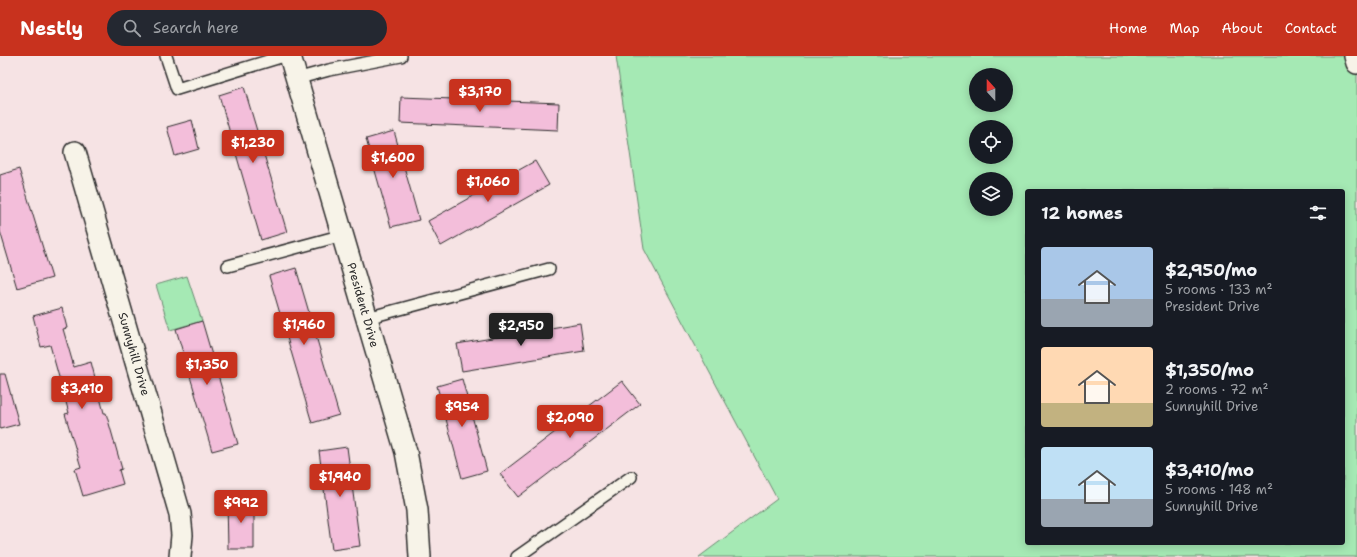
<!DOCTYPE html>
<html lang="en">
<head>
<meta charset="utf-8">
<style>
  :root { --surface:#171b24; --page:#242831; --text:#f1f3f6; --muted:#9ea1a6; --accent:#c8321e }
  body { margin:0; font-family:"Shantell Sans",sans-serif; background:var(--page); color:var(--text); height:100vh; display:flex; flex-direction:column; font-size:15px; white-space:nowrap }
  * { box-sizing:border-box; margin:0 }
  p { font-size:13px; color:var(--muted) }
  .icon { flex:none; width:22px; height:22px; fill:none; stroke:currentColor; stroke-width:2; stroke-linecap:round; stroke-linejoin:round }
  .map { position:relative; flex:1; overflow:hidden }
  .sheet { position:absolute; left:1025px; top:133px; width:320px; height:356px; display:flex; flex-direction:column; background:var(--surface); border-radius:4px; box-shadow:0 2px 10px #0003 }
  .sheet>* { flex:none }
  .needle { width:26px; rotate:339deg }
  .buttons { position:absolute; left:969px; top:12px; display:grid; gap:8px }
  .buttons a { display:grid; place-items:center; width:44px; height:44px; border-radius:50%; background:var(--surface); box-shadow:0 2px 10px #0003; font-size:20px }
  .price { position:absolute; translate:-50% -34px; padding:0 9px; border-radius:4px; background:var(--accent); color:#fff; font-size:13px; line-height:26px; filter:drop-shadow(0 1px 2px #0008) }
  .price::after { content:''; position:absolute; left:50%; top:24px; width:12px; height:9px; margin-left:-6px; background:inherit; clip-path:polygon(0 0,100% 0,50% 100%) }
  .price.on { background:#222; color:#fff }
  ul { padding:0; list-style:none }
  li { display:flex; align-items:center; gap:12px; height:100px; padding:0 16px }
  li span { display:grid; place-items:center; flex:none; width:112px; height:80px; border-radius:4px; color:#555 }
  li>.icon { margin-inline-start:auto }
  span .icon { width:48px; height:48px; fill:#fffc; stroke-width:1 }
  li b { font-size:17px }
  h2 { display:flex; justify-content:space-between; align-items:center; height:48px; padding:0 16px; font-size:17px }
  header { display:flex; align-items:center; gap:24px; box-sizing:border-box; height:56px; padding:0 20px; background:var(--accent); color:#fff }
  header strong { font-size:19px }
  nav { display:flex; gap:22px; margin-inline-start:auto; font-size:14px }
  .search { width:280px; height:36px; background:var(--page); display:flex; align-items:center; gap:10px; box-sizing:border-box; padding:0 14px; border-radius:22px; color:var(--muted); font-size:15px }
  .map>svg:first-child { display:block }
</style>
</head>
<body>
<header>
<strong>Nestly</strong>
<div class="search"><svg class="icon" aria-label="search" viewBox="0 0 24 24"><circle cx="10" cy="10" r="6"/><path d="M15 15l6 6"/></svg>Search here</div>
<nav><a>Home</a><a>Map</a><a>About</a><a>Contact</a></nav>
</header>
<div class="map">
<svg width="1357" height="501" viewBox="0 0 1357 501">
  <rect width="100%" height="100%" fill="#f6e3e4"/>
  <filter id="ink" filterUnits="userSpaceOnUse"><feTurbulence type="fractalNoise" baseFrequency=".025" numOctaves="2"/><feDisplacementMap in="SourceGraphic" scale="8" xChannelSelector="R" yChannelSelector="G"/><feConvolveMatrix kernelMatrix="1 2 1 2 8 2 1 2 1" color-interpolation-filters="sRGB"/></filter>
  <g filter="url(#ink)">
    <g fill="#a5e9b4" stroke="#688a70" fill-rule="evenodd">
      <path d="M616,0H1355L1357,7V501H699L777,443L644,193ZM976,19H1006V49H976ZM976,71H1006V101H976ZM976,123H1006V153H976ZM1027,135H1343V487H1027Z"/>
      <polygon points="187,220 202,265 170,274 156,229"/>
    </g>
    <g fill="#f3beda" stroke="#2b2b2b">
      <polygon points="244,31 287,176 261,184 219,39"/>
      <polygon points="401,41 559,47 558,74 400,67"/>
      <polygon points="192,64 199,93 175,100 167,71"/>
      <polygon points="394,75 419,164 391,171 366,83"/>
      <polygon points="535,105 549,129 441,190 428,165"/>
      <polygon points="19,113 52,222 17,232 0,175 0,119"/>
      <polygon points="296,212 339,359 312,367 269,220"/>
      <polygon points="62,252 67,272 63,273 74,311 91,306 104,357 106,357 122,413 119,414 123,428 83,440 75,413 81,411 65,358 69,357 50,289 41,291 33,260"/>
      <polygon points="202,265 238,388 212,395 176,273"/>
      <polygon points="580,267 584,295 462,315 457,288"/>
      <polygon points="0,318 5,318 19,368 0,373"/>
      <polygon points="462,323 487,415 462,422 437,330"/>
      <polygon points="622,325 640,348 518,441 500,418"/>
      <polygon points="347,391 360,490 332,494 319,395"/>
      <polygon points="227,443 254,443 254,493 228,493"/>
    </g>
    <g fill="none" stroke-linecap="round" stroke-linejoin="round">
      <g stroke="#2b2b2b" stroke-width="14">
        <g id="service">
          <polyline points="166,0 177,33 284,0"/>
          <polyline points="296,23 329,14 401,0"/>
          <polyline points="228,210 343,179"/>
          <polyline points="367,262 549,213"/>
          <polyline points="517,501 631,421"/>
        </g>
      </g>
      <g stroke="#2b2b2b" stroke-width="24">
        <g id="minor">
          <polyline points="290,0 406,396 417,454 420,501"/>
          <polyline points="1355,0 1357,7"/>
          <polyline points="75,96 180,458 182,479 180,501"/>
        </g>
      </g>
      <use href="#service" stroke="#f7f3e8" stroke-width="11"/>
      <use href="#minor" stroke="#f7f3e8" stroke-width="21"/>
    </g>
  </g>
  <g text-anchor="middle" dominant-baseline="central" stroke-width="3" stroke-linejoin="round" paint-order="stroke">
    <g font-size="12" fill="#2b2b2b" stroke="#f7f3e8">
      <text transform="translate(363 249) rotate(74)">President Drive</text>
      <text transform="translate(134 298) rotate(74)">Sunnyhill Drive</text>
    </g>
  </g>
</svg>
<div class="buttons">
<a><svg class="needle" viewBox="-14 -14 28 28"><path d="M0-13l5 13h-10z" fill="#e53935"/><path d="M0 13l5-13h-10z" fill="#9ea1a6"/></svg></a>
<a><svg class="icon" aria-label="locate" viewBox="0 0 24 24"><circle cx="12" cy="12" r="6"/><path d="M12 2v4M12 18v4M2 12h4M18 12h4"/></svg></a>
<a><svg class="icon" aria-label="layers" viewBox="0 0 24 24"><path d="M12 4l9 5-9 5-9-5zM3 14l9 5 9-5"/></svg></a>
</div>
<b class="price" style="left:480px;top:57px">$3,170</b>
<b class="price" style="left:253px;top:108px">$1,230</b>
<b class="price" style="left:393px;top:123px">$1,600</b>
<b class="price" style="left:488px;top:147px">$1,060</b>
<b class="price" style="left:304px;top:290px">$1,960</b>
<b class="price on" style="left:521px;top:291px">$2,950</b>
<b class="price" style="left:207px;top:330px">$1,350</b>
<b class="price" style="left:82px;top:354px">$3,410</b>
<b class="price" style="left:462px;top:372px">$954</b>
<b class="price" style="left:570px;top:383px">$2,090</b>
<b class="price" style="left:340px;top:442px">$1,940</b>
<b class="price" style="left:241px;top:468px">$992</b>
<section class="sheet">
<h2>12 homes<svg class="icon" aria-label="filters" viewBox="0 0 24 24"><path d="M4 7h16M4 17h16"/><circle cx="9" cy="7" r="2"/><circle cx="15" cy="17" r="2"/></svg></h2>
<ul>
<li><span style="background:linear-gradient(#a9c7e8 65%,#9aa5b1 0)"><svg class="icon" aria-label="home" viewBox="0 0 24 24"><path d="M3 11l9-7 9 7M6 9v11h12V9"/></svg></span><div><b>$2,950/mo</b><p>5 rooms · 133 m²</p><p>President Drive</p></div></li>
<li><span style="background:linear-gradient(#ffd9b3 70%,#c2b280 0)"><svg class="icon" aria-label="home" viewBox="0 0 24 24"><path d="M3 11l9-7 9 7M6 9v11h12V9"/></svg></span><div><b>$1,350/mo</b><p>2 rooms · 72 m²</p><p>Sunnyhill Drive</p></div></li>
<li><span style="background:linear-gradient(#bfe0f5 65%,#9aa5b1 0)"><svg class="icon" aria-label="home" viewBox="0 0 24 24"><path d="M3 11l9-7 9 7M6 9v11h12V9"/></svg></span><div><b>$3,410/mo</b><p>5 rooms · 148 m²</p><p>Sunnyhill Drive</p></div></li>
</ul>
</section>
</div>
</body>
</html>
